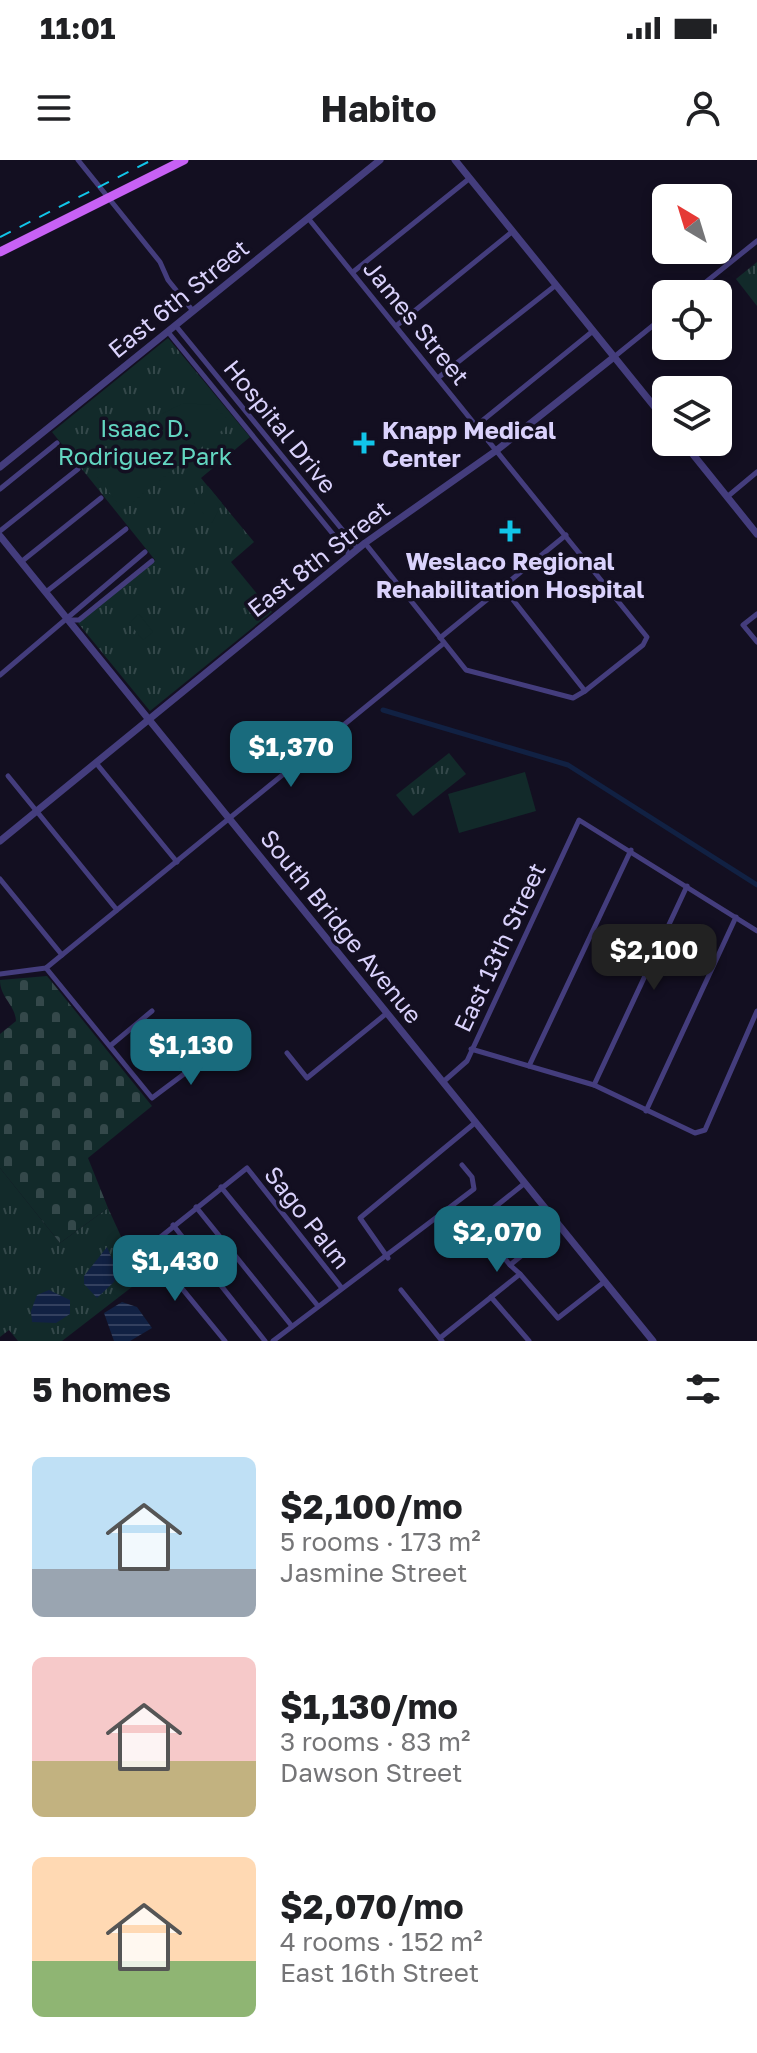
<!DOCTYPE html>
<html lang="en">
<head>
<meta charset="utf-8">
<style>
  :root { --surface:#fff; --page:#f2f2f2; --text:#202124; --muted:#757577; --accent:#196b7d }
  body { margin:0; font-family:"Golos Text",sans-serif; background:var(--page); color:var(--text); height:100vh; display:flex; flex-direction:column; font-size:30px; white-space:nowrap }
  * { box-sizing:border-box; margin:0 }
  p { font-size:26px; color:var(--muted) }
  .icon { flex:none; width:44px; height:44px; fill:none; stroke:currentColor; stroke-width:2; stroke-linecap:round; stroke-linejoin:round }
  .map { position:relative; height:1181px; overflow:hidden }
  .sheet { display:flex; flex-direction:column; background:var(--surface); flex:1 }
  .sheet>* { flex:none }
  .needle { width:52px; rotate:322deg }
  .tools { position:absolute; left:652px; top:24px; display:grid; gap:16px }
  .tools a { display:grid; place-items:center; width:80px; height:80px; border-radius:12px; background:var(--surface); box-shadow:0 4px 12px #0003; font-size:40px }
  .price { position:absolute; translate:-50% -68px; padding:0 18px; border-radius:16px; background:var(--accent); color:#fff; font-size:26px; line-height:52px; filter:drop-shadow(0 2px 4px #0008) }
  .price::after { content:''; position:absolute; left:50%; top:48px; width:24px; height:18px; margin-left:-12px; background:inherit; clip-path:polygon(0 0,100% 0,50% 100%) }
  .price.active { background:#222; color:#fff }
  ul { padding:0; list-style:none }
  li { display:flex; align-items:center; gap:24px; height:200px; padding:0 32px }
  li span { display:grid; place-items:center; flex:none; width:224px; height:160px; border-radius:12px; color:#555 }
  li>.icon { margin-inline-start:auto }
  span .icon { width:96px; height:96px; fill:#fffc; stroke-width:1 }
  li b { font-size:34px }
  h2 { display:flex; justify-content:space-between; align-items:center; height:96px; padding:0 32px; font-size:34px }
  .status { display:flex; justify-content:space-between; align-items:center; height:56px; padding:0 40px; background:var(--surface); direction:ltr }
  .status svg { height:22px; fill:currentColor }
  header { display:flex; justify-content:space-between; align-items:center; height:104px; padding:0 32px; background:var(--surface); font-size:36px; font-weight:700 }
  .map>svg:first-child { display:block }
</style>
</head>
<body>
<div class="status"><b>11:01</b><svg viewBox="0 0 49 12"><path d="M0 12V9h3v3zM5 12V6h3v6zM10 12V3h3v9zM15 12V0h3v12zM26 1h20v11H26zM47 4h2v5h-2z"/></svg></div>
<header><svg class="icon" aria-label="menu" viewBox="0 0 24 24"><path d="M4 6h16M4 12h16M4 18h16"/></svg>Habito<svg class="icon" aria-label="person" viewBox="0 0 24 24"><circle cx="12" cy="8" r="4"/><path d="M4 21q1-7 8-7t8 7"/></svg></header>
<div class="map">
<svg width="757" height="1181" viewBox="0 0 757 1181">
  <defs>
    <pattern id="grass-tufts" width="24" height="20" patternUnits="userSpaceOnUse" patternTransform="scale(2)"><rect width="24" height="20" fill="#122a2a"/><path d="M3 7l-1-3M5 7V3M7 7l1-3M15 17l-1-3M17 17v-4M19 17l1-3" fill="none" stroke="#34484a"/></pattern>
    <pattern id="cemetery-stones" width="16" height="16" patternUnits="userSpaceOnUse" patternTransform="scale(2)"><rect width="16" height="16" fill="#122a2a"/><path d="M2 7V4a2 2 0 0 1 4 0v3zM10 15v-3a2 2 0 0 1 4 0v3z" fill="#34484a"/></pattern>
    <pattern id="water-rules" width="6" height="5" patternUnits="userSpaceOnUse" patternTransform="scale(2)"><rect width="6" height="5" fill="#112143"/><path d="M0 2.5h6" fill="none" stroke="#33405f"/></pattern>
  </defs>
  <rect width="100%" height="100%" fill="#130f21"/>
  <g fill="url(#grass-tufts)">
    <polygon points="757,102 757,146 736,119"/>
    <polygon points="168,178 250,277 201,318 254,382 231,402 272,452 150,551 78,463 155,400 52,272"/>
    <polygon points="449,593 466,614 413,656 396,635"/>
    <polygon points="0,1008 60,1083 108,1048 141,1120 62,1181 18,1181 9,1170 0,1177"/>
  </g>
  <path fill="url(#cemetery-stones)" d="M47,816L152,946L88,998L108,1048L60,1083L0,1008V874L16,861C15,844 0,838 0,820Z"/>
  <g fill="#122a2a">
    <polygon points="183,243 211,245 232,262 196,292 190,292 160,255"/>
    <polygon points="148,261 180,300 180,304 123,350 91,309"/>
    <polygon points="208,326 222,343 212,363 194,343"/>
    <polygon points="139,454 153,472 143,480 129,463"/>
    <polygon points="525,612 536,651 459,673 448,634"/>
  </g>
  <g fill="url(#water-rules)">
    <polygon points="107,1087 118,1112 114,1122 97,1138 84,1124 84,1116"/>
    <polygon points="49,1130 70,1140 70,1154 56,1163 32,1162 31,1151 37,1135"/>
    <polygon points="122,1142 137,1147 152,1168 130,1181 114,1181 104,1153"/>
  </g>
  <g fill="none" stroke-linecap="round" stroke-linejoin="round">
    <polyline stroke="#112143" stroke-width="5" points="383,550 568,605 757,725"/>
    <g stroke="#443d7d" stroke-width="5">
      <polyline points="78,0 160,102 168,120 193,151"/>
      <polyline points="308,58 647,477 643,485 585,531 502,426"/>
      <polyline points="353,112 470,18"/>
      <polyline points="691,134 757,81"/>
      <polyline points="176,166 358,389"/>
      <polyline points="396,166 513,71"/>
      <polyline points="168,172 350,395"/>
      <polyline points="614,197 666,155"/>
      <polyline points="439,217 556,125"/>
      <polyline points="477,265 593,171"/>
      <polyline points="0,329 57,283"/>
      <polyline points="727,337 757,312"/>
      <polyline points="0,371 78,309"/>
      <polyline points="365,383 466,510 573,538 585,531"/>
      <polyline points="21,402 101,338"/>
      <polyline points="46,432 126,369"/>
      <polyline points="757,454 743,465 757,482"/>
      <polyline points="68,460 79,460 152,401"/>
      <polyline points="440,478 566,375"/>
      <polyline points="0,515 145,392"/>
      <polyline points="96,603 177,702"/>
      <polyline points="8,616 117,750"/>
      <polyline points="0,719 62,795"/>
      <polyline points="46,808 152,938 212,893"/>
      <polyline points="0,814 46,808 444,483"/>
      <polyline points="110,886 152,851"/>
      <polyline points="471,889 594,925 695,973 705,970 757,851"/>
      <polyline points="287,893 307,918 387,853"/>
      <polyline points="529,906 631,690"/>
      <polyline points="443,922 467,901 579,660 757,771"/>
      <polyline points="594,925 687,726"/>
      <polyline points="646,951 736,757"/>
      <polyline points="221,1027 318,1146"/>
      <polyline points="196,1047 291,1165"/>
      <polyline points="173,1065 265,1181"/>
      <polyline points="388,1098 360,1058 476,962"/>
      <polyline points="510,1105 475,1063 525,1023"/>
      <polyline points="520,1114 558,1158 604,1122"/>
      <polyline points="401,1130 442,1181"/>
      <polyline points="491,1137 529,1181"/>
      <polyline points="440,1178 520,1114 510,1105 558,1066"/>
      <polyline points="225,1181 148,1087 247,1008 341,1127"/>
      <polyline points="273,1181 474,1029 472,1017 462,1005"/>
    </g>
    <g stroke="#443d7d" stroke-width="7">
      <polyline points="455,0 666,261"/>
      <polyline points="683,282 757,374"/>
      <polyline points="0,307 380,0"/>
      <polyline points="0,376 653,1181"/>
      <polyline points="0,681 365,383 497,290 614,197"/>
    </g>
    <polyline stroke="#c761f4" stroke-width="9" points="0,92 184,0"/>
    <polyline stroke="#11c5e9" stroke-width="2" stroke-dasharray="12 10" stroke-linecap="butt" points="0,77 152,0"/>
  </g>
  <g fill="#11c5e9" stroke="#130f21" stroke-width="3">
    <path d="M360 271h8v8h8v8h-8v8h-8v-8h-8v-8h8z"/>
    <path d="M506 359h8v8h8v8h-8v8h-8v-8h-8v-8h8z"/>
  </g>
  <g text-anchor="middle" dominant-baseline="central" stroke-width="7" stroke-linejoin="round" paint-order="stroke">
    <g font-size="24" fill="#dad2fc" stroke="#130f21">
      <text transform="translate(178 138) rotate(-39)">East 6th Street</text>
      <text transform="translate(417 162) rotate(51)">James Street</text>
      <text transform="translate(281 266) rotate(51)">Hospital Drive</text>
      <text transform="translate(318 398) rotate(-38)">East 8th Street</text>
      <text transform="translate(342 766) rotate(51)">South Bridge Avenue</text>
      <text transform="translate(499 787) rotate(-65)">East 13th Street</text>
      <text transform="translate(308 1057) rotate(52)">Sago Palm</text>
    </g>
    <g font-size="24" fill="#63d6c1" stroke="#130f21">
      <text x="145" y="267">Isaac D.<tspan x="145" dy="28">Rodriguez Park</tspan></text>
    </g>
    <g font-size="24" font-weight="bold" fill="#dad2fc" stroke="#130f21" text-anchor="start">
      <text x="382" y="269">Knapp Medical<tspan x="382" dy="28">Center</tspan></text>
      <text x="510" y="400" text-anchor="middle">Weslaco Regional<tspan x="510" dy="28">Rehabilitation Hospital</tspan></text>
    </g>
  </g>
</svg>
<div class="tools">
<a><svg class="needle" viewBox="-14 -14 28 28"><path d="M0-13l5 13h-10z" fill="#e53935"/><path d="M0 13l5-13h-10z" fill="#757577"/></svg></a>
<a><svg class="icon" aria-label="locate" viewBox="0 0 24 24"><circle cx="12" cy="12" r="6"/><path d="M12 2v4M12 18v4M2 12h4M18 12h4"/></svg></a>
<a><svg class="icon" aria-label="layers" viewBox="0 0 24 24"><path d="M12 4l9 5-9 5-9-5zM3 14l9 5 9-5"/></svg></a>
</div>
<b class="price" style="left:291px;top:629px">$1,370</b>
<b class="price active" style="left:654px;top:832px">$2,100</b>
<b class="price" style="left:191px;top:927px">$1,130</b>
<b class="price" style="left:497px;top:1114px">$2,070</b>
<b class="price" style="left:175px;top:1143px">$1,430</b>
</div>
<section class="sheet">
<h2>5 homes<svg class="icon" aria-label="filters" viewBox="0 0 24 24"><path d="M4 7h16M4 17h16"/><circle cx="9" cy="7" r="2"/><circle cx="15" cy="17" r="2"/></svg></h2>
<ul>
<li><span style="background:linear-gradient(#bfe0f5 70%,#9aa5b1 0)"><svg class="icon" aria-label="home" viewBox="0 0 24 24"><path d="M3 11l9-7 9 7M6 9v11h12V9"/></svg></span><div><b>$2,100/mo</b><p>5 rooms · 173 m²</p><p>Jasmine Street</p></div></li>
<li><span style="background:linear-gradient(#f6c9c9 65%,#c2b280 0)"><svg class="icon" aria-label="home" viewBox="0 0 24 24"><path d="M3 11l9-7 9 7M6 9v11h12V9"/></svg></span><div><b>$1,130/mo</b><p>3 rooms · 83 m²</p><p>Dawson Street</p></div></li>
<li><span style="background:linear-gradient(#ffd9b3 65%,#8fb573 0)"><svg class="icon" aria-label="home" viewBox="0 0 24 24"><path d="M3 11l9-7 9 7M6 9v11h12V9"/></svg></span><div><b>$2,070/mo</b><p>4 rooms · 152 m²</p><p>East 16th Street</p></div></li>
</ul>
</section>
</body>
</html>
